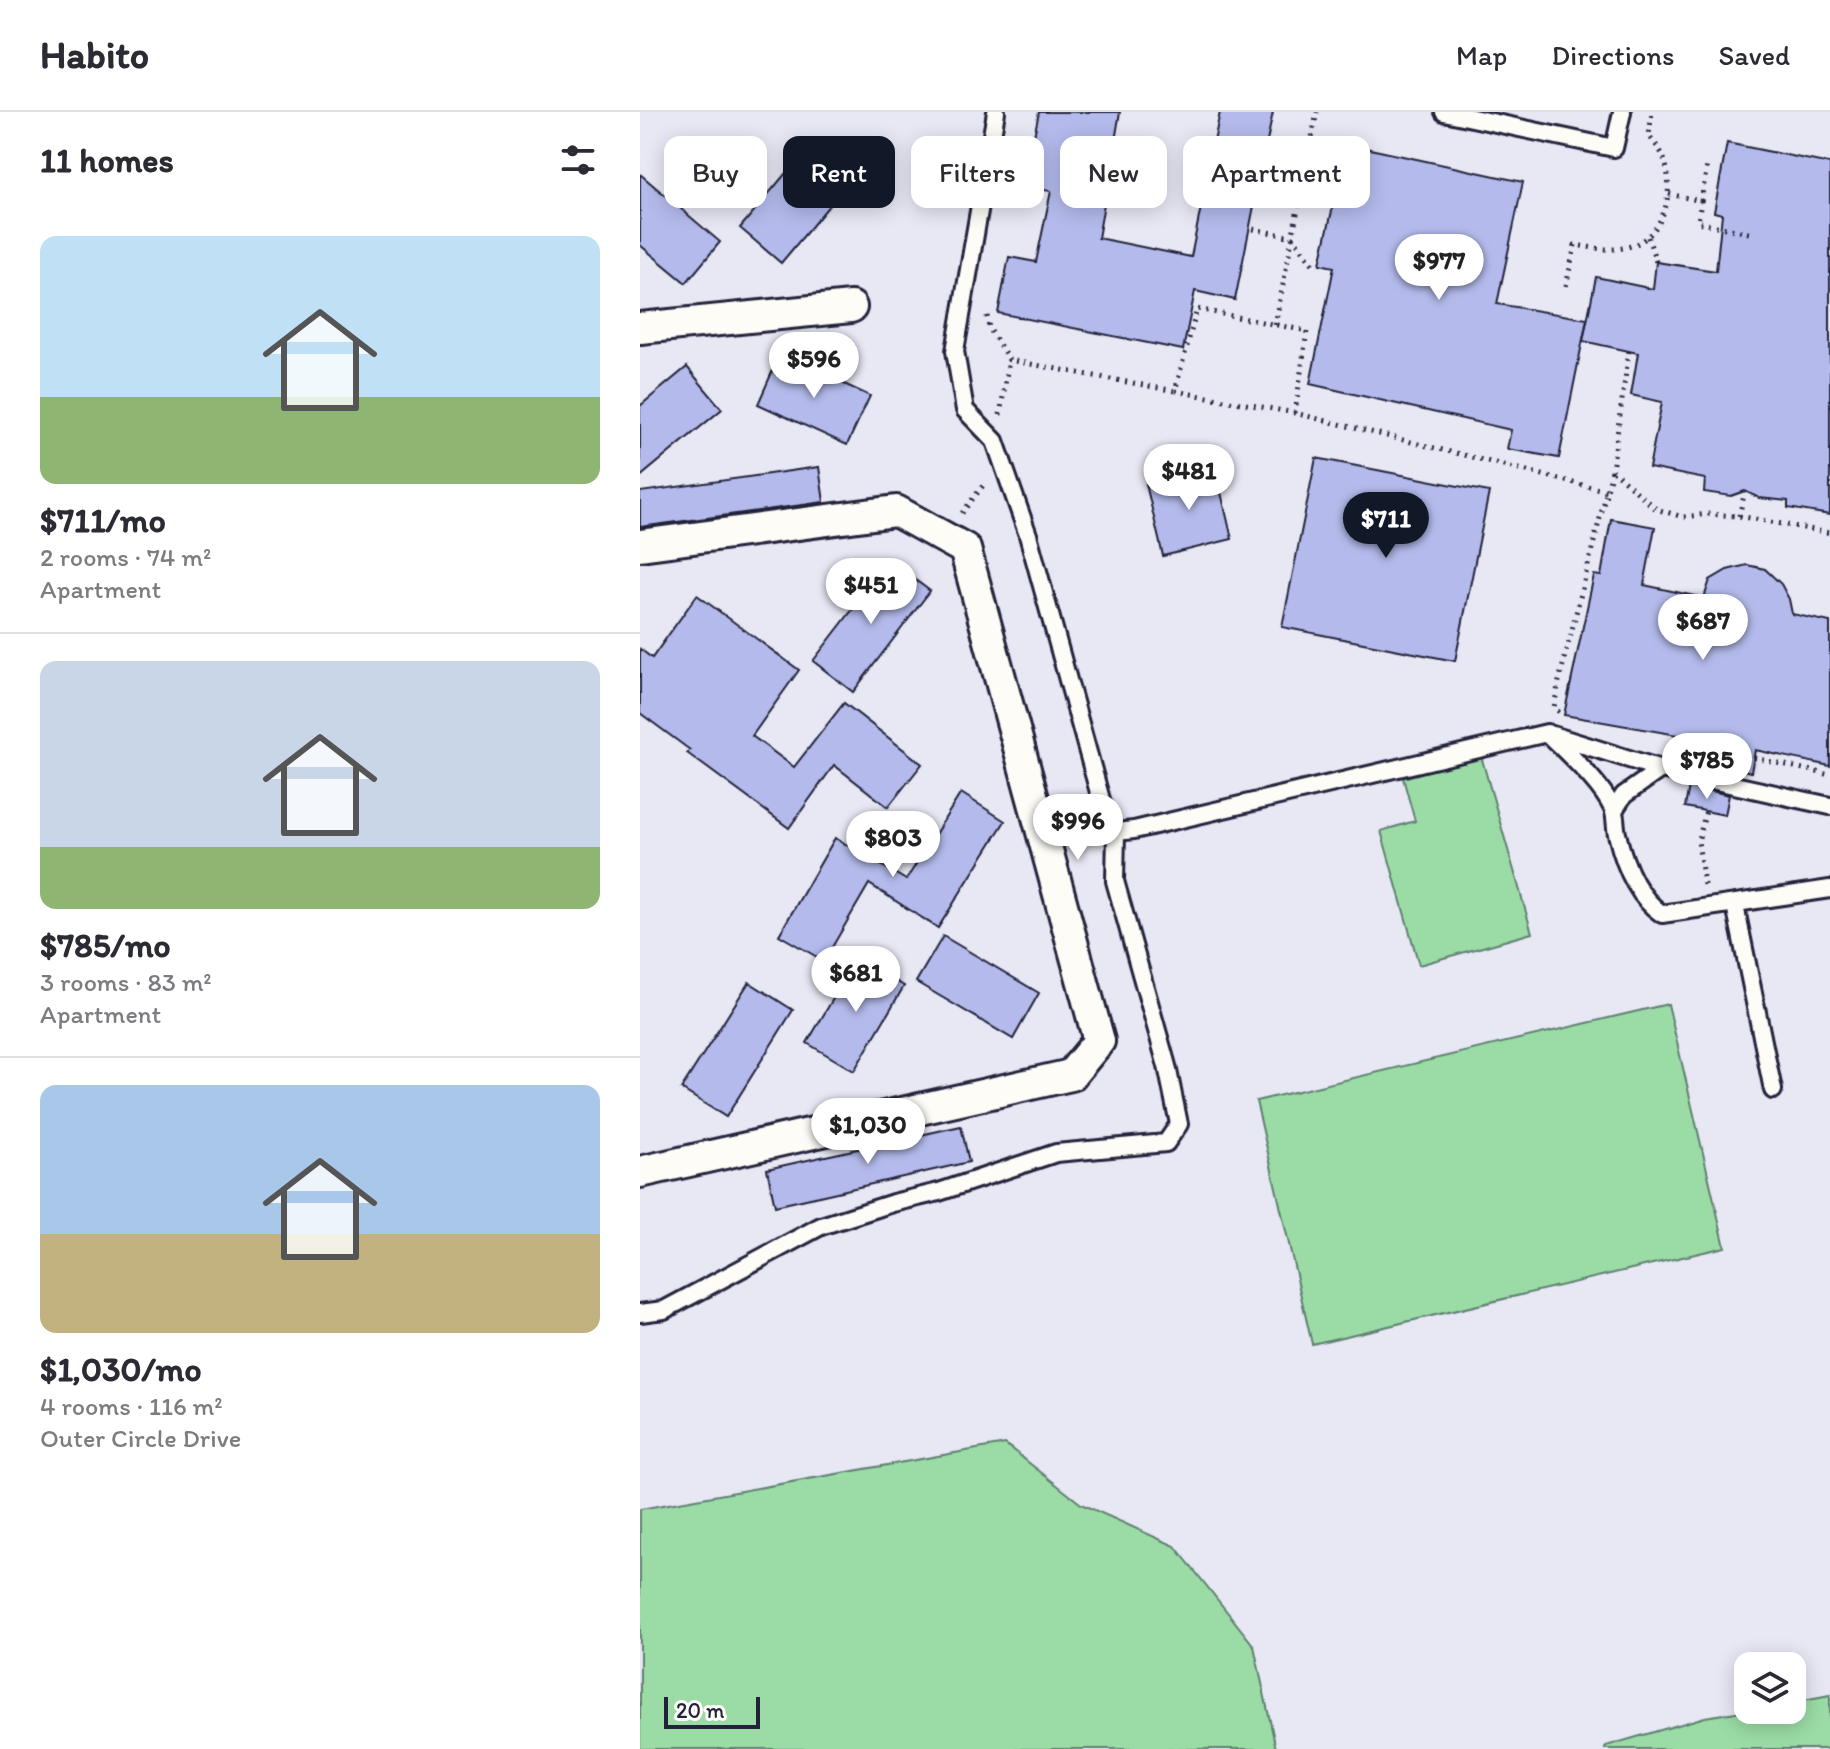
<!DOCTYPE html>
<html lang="en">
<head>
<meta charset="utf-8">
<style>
  :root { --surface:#fff; --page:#f7f7f7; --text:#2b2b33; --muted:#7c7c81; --line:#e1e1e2; --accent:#111827 }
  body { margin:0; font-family:Itim,sans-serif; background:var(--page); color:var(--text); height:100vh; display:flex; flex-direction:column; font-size:30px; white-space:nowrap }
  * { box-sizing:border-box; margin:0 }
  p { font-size:26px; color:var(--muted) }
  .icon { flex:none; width:44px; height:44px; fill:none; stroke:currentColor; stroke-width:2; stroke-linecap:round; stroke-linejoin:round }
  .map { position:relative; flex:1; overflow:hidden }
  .sheet { display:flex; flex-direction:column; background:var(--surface); width:640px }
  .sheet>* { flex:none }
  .banner { position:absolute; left:24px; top:24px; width:760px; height:72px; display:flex; gap:16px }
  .controls { position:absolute; left:1094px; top:1540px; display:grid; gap:16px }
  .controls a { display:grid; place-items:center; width:72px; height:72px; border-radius:16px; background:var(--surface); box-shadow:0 4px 20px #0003; font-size:40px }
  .scale { position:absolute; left:24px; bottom:20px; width:96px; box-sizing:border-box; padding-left:8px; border:4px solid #22223b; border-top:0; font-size:22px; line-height:28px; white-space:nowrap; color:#22223b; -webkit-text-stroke:6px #fdfcf7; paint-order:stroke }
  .price { position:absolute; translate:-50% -68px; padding:0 18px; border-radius:28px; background:#fff; color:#222; font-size:26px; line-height:52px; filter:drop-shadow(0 2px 4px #0008) }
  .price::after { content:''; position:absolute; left:50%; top:48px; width:24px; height:18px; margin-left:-12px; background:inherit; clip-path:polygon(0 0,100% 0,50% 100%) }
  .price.on { background:var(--accent); color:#fff }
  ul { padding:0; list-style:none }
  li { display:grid; align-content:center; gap:16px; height:424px; padding:0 40px }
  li+li { border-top:2px solid var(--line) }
  li span { display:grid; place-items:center; height:248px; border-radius:16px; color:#555 }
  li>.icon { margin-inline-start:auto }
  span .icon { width:144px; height:144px; fill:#fffc; stroke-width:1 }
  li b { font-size:34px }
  h2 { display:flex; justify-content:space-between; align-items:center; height:96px; padding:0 40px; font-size:34px }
  .pill { padding:0 28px; border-radius:16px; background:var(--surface); box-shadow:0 4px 20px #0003; font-size:28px; line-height:72px }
  .pill.on { background:var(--accent); color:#fff }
  header { display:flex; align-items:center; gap:48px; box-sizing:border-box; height:112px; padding:0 40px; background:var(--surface); border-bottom:2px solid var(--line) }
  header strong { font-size:38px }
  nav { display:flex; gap:44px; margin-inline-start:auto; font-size:28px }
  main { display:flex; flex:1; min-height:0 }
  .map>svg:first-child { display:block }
</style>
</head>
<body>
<header>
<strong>Habito</strong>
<nav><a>Map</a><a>Directions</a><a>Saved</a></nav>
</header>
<main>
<section class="sheet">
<h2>11 homes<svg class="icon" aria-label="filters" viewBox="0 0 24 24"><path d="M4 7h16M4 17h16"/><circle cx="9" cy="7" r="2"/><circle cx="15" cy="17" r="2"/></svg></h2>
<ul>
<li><span style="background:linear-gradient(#bfe0f5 65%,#8fb573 0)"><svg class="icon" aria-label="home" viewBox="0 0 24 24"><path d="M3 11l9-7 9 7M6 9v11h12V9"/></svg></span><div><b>$711/mo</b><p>2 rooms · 74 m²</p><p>Apartment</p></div></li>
<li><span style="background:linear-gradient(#c9d6e8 75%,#8fb573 0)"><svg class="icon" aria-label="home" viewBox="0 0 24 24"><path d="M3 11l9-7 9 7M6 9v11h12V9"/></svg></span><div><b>$785/mo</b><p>3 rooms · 83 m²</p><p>Apartment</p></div></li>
<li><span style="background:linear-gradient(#a9c7e8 60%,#c2b280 0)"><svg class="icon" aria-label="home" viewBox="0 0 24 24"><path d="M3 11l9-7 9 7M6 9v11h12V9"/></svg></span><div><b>$1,030/mo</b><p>4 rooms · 116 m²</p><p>Outer Circle Drive</p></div></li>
</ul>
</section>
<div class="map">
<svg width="1190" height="1637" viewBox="0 0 1190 1637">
  <rect width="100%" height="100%" fill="#e7e8f4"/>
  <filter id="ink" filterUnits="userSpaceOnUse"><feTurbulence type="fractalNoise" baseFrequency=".0125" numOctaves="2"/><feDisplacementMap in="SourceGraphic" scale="16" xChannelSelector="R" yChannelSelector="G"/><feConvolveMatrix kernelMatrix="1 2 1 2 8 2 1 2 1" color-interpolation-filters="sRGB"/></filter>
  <g filter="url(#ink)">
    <g fill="#9bdca6" stroke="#5e7f70" stroke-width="2">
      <polygon points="841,644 892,821 779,853 741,719 775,709 763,666"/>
      <polygon points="1028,892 1085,1135 672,1232 616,989"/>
      <polygon points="365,1332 441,1392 535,1434 614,1534 636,1637 0,1637 0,1397"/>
      <polygon points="1190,1583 1190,1637 965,1637 966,1634 1065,1605 1108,1598 1152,1598 1152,1590"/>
    </g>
    <g fill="#b4bbec" stroke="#22223b" stroke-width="2">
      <polygon points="399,0 480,0 458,126 551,145 580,0 633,0 595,188 555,179 543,238 358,201 369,145 396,150 411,79 398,77 402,61 387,58"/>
      <polygon points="171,31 212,66 141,151 100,116"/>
      <polygon points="1087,31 1190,52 1190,403 1148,396 1148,389 1119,386 1105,379 1091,384 1064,380 1065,367 1009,356 1022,290 991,283 998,241 943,229 956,165 1013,177 1016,150 1076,159 1082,102 1074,100"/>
      <polygon points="707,32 883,70 857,192 947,207 919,346 867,337 871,318 670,272 694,155 680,152"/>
      <polygon points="0,62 80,130 46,171 0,133"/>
      <polygon points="140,242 230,284 207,333 118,292"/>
      <polygon points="47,255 82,297 0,365 0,294"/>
      <polygon points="676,346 849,380 815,549 642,515"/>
      <polygon points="179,355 184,390 0,415 0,380"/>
      <polygon points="575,355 592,427 523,444 506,372"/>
      <polygon points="971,407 1015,415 1004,473 1064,486 1070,468 1087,458 1107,453 1125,457 1141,472 1149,487 1152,502 1190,510 1190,654 1115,638 1111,660 1095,656 1094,662 1054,653 1054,649 1039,646 1043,624 924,603 954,463 961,464"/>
      <polygon points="250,449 290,479 213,580 173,549"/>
      <polygon points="57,483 159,558 112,624 154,655 204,591 282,652 248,695 194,653 149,716 47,641 50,638 0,601 0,537 12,546"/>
      <polygon points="1049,674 1089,683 1085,703 1045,695"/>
      <polygon points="321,681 365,709 298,816 229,772 184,849 139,823 195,726 266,768"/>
      <polygon points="303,824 399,881 373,927 276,870"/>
      <polygon points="217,846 264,874 214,959 167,931"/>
      <polygon points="109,870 153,898 86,1005 41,977"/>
      <polygon points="321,1014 329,1050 135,1094 127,1057"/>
    </g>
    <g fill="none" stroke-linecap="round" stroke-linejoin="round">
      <g stroke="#22223b" stroke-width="22">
        <g id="lane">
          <path d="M356,0L315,239L325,298L355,329L388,423L468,713L476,720L494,718L907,621C928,642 961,671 973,697C976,704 975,714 977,722C984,752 996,784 1022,802L1190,777"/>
          <polyline points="804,0 974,36 982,0"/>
          <polyline points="912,623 1021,657"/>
          <polyline points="974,698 984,683 1021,657 1190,694"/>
          <polyline points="1095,793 1133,978"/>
          <polyline points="0,1201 24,1198 181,1114 253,1091 299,1080 416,1041 526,1031 539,1012 527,954 475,769 476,720"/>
        </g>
      </g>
      <g stroke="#22223b" stroke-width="36">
        <g id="street">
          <polyline points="0,216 211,195"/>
          <polyline points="0,433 256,399 325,437 459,929 431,963 0,1060"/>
        </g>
      </g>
      <g stroke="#22223b" stroke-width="5" stroke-dasharray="2 6" stroke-linecap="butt">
        <polyline points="1029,82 1061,89 1058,110 1113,122"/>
        <polyline points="1061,89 1067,54"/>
        <polyline points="613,117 653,125 676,156"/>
        <polyline points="1008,125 1016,150"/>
        <path d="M926,174L935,133C954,136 972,140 991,134C1026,122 1036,76 1023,44C1020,37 1013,30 1009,23L1012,0"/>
        <polyline points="347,204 349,216 369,248 535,279"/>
        <polyline points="635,213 677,0"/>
        <polyline points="989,239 972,358 1016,397 1043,405 1067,402 1099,404 1190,421"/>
        <polyline points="655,301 667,219 557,197 535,279 655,301 967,379"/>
        <polyline points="360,303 369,248"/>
        <polyline points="322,401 345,371"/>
        <polyline points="1099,404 1105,379"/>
        <polyline points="919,600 914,595 919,569 972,358"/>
        <polyline points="1114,646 1190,663"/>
        <polyline points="1064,773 1058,729 1066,699"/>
      </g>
      <use href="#lane" stroke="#fdfcf7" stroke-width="16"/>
      <use href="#street" stroke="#fdfcf7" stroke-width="30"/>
    </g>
  </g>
</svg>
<div class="controls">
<a><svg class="icon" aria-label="layers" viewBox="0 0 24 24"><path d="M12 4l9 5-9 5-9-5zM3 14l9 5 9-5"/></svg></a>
</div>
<div class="scale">20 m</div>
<b class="price" style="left:799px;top:190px">$977</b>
<b class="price" style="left:174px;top:288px">$596</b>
<b class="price" style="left:549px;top:400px">$481</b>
<b class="price on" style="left:746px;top:448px">$711</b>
<b class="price" style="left:231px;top:514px">$451</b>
<b class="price" style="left:1063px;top:550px">$687</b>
<b class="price" style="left:1067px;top:689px">$785</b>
<b class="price" style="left:438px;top:750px">$996</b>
<b class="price" style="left:253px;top:767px">$803</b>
<b class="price" style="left:216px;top:902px">$681</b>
<b class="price" style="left:228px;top:1054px">$1,030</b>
<div class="banner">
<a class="pill">Buy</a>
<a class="pill on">Rent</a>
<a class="pill">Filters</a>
<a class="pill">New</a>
<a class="pill">Apartment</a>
</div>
</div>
</main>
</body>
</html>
